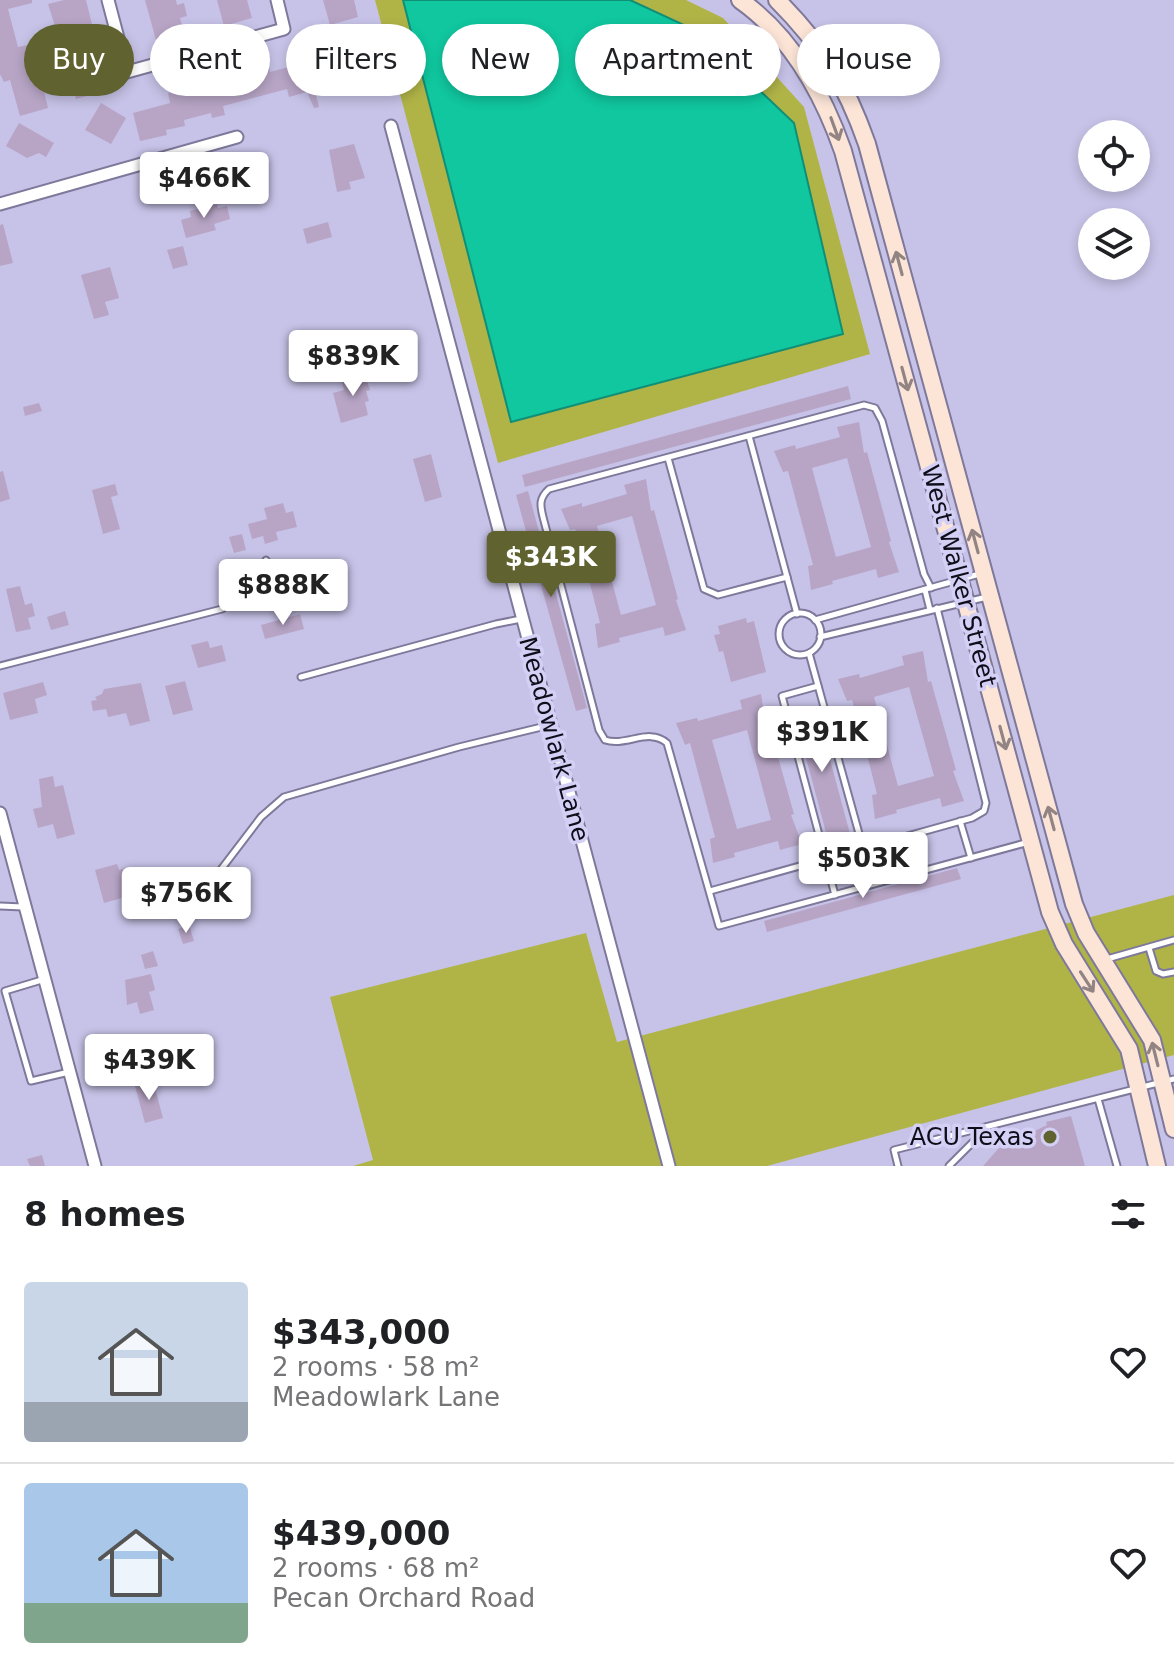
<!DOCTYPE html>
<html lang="en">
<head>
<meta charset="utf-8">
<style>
  :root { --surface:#fff; --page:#f2f2f2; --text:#202124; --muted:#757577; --line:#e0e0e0; --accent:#60622f }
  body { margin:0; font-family:"DejaVu Sans",sans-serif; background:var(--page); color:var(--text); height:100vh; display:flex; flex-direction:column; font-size:30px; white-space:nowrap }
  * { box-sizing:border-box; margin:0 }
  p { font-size:26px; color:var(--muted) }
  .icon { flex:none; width:44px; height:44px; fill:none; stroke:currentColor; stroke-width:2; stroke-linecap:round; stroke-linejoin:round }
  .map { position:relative; height:1166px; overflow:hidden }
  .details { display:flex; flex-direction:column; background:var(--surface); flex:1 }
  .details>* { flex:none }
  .hud { position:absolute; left:24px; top:24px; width:1126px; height:72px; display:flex; gap:16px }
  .tools { position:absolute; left:1078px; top:120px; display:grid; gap:16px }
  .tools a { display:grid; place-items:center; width:72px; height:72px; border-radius:50%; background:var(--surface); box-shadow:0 4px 12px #0003; font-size:40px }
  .price { position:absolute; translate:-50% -68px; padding:0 18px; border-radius:8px; background:#fff; color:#222; font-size:26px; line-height:52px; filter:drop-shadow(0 2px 4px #0008) }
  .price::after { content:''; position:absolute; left:50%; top:48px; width:24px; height:18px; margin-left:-12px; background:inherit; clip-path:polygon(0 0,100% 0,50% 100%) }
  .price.on { background:var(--accent); color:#fff }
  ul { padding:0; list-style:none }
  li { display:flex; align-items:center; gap:24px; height:200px; padding:0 24px }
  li+li { border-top:2px solid var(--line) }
  li span { display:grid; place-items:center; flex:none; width:224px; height:160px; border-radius:8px; color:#555 }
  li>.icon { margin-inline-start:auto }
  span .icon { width:96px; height:96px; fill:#fffc; stroke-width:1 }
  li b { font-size:34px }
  h2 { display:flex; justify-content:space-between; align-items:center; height:96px; padding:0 24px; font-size:34px }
  .chip { padding:0 28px; border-radius:36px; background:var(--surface); box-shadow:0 4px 12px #0003; font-size:28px; line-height:72px }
  .chip.on { background:var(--accent); color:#fff }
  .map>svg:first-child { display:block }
</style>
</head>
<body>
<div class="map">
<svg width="1174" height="1166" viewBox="0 0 1174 1166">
  <rect width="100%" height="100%" fill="#c7c3e8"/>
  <g fill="#b0b447">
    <polygon points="375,0 686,0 723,18 804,107 870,354 498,463"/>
    <polygon points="1174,895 1174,1055 767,1166 353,1166 373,1160 330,997 586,933 617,1042"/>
  </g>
  <polygon fill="#10c79f" stroke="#108f77" stroke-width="2" points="403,0 630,0 697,31 794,123 843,334 511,422"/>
  <g fill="#b8a5c6" fill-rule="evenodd">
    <polygon points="0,0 32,0 32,3 8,9 18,47 33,44 48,108 20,116 10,80 4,82 0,74"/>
    <polygon points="64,0 86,0 100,57 92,59 101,92 76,99 69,71 74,69 69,50 63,51 48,4"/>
    <polygon points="145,0 176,0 177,5 184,3 187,16 180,18 185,36 157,44"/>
    <polygon points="217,0 247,0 252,18 224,26"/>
    <polygon points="323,0 354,0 358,17 330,25"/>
    <polygon points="329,30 357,40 352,54 365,58 360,73 319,60"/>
    <polygon points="307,62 312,81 332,76 335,88 315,91 319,107 314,108 307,92 289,97 287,89 223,106 225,115 212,118 211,113 184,120 185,126 166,130 167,135 140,141 133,113 170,103 168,93 269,65 270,72"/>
    <polygon points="101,103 126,118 111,144 85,130"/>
    <polygon points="19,123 54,143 46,157 39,153 27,158 6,146"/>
    <polygon points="354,144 365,178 349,182 351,189 337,192 329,150"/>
    <polygon points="217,204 218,208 227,206 230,219 214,224 216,230 186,238 181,220 191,217 190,211"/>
    <polygon points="328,222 332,237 307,244 303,229"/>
    <polygon points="3,224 13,263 0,266 0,225"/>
    <polygon points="183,246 188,265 173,269 167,250"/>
    <polygon points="110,267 119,298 105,302 109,315 94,319 81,275"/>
    <polygon points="364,372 370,390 366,391 369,401 365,402 368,415 341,423 333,393 344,390 341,378"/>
    <polygon points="848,386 851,399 525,487 522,475"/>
    <polygon points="39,403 42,411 25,416 23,407"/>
    <path d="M859,422L864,453L867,452L891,541L889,542L899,572L878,578L876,569L832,581L833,584L811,590L808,566L813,565L788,471L783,472L774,451L795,445L796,449L840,437L837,427ZM847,458L871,547L836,557L812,468Z"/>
    <polygon points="431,454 442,497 425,502 413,459"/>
    <polygon points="3,471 10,499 0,502 0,472"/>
    <path d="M646,479L651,511L654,510L678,599L676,600L686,630L665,636L663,627L619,638L620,642L598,648L595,624L600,623L589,580L575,529L570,530L561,509L582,503V507L627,494L624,485ZM632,516L656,605L621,615L597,526Z"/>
    <polygon points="115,484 118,495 111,497 120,529 103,534 92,490"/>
    <polygon points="528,491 587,708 576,711 516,495"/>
    <polygon points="283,503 286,513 293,511 297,527 276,532 278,540 265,544 263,536 252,539 248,524 267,519 264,508"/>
    <polygon points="242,534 246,550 234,553 229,537"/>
    <polygon points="20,586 25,605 32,603 35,616 28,618 31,629 16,632 6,589"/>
    <polygon points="65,611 69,625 51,630 47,617"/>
    <polygon points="300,614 304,629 265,639 261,625"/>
    <polygon points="746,618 747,623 754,621 766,672 731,682 723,651 719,652 714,635 720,634 718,626"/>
    <polygon points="208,641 210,648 222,645 226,661 198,668 191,645"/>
    <path d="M923,651L928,682L931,681L956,770L953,771L964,801L942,807L940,798L896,810L897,813L875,819L872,795L877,794L866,751L852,700L847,701L838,679L859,674L860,678L904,665L902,656ZM909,687L934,776L898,786L874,697Z"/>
    <polygon points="185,681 193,710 173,715 165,686"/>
    <polygon points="43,682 47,695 35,699 38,713 10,720 3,693"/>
    <polygon points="141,683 150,721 130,726 126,713 108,717 106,709 93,711 91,701 97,700 95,697 102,694 104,689"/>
    <path d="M761,694L766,725H769L794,814L791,815L802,844L780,850L778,841L734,853L735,857L713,863L710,839L715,837L690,743L685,745L676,723L697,718L698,721L742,709L740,700ZM747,730L771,820L737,829L712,740Z"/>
    <polygon points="816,707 850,834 828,840 794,713"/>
    <polygon points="53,776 55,787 63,785 75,834 57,839 53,824 38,828 33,809 42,807 39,779"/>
    <polygon points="117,864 119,870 129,867 136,894 104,903 95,870"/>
    <polygon points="957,868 961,879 767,932 764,921"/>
    <polygon points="200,874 204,889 166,899 162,883"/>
    <polygon points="189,925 194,941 183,944 178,929"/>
    <polygon points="153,951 158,966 145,969 141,955"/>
    <polygon points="151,974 155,990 149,992 154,1010 140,1014 137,1002 127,1005 125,980"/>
    <polygon points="153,1081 163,1118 145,1123 135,1086"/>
    <polygon points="1071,1116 1085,1166 983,1166 998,1149 1047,1125 1046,1122"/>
    <polygon points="42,1155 45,1166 30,1166 27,1159"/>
  </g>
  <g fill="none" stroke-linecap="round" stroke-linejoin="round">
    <g stroke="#7e799b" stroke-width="9">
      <g id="lane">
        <polyline points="749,436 787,577"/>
        <polyline points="668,458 704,589 718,595 787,577 797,614"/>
        <path d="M931,588L924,574L882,421L875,408L864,405L549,489C539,498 540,505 543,517L599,730L605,740C626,747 649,727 667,743L719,926L1029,842"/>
        <polyline points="925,590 930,610"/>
        <circle cx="800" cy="634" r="21"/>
        <polyline points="815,620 983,573"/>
        <polyline points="820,637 987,597"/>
        <polyline points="809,653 863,848"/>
        <polyline points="0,666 222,609 260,577 266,560"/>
        <polyline points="301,677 496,624 521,619"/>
        <polyline points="818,686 782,696 835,895"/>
        <polyline points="960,821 971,858"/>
        <polyline points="216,876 261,817 284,797 459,747 550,725"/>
        <polyline points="710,891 972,818 984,811 986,803 937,608"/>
        <polyline points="0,906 23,907"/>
        <polyline points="1149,948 1156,971 1163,974 1174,972"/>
        <polyline points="1107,959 1174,940"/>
        <polyline points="45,979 5,991 31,1081 69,1072"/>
        <polyline points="1098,1099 1117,1166"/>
        <polyline points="898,1166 894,1150 1174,1079"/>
        <polyline points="949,1166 988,1127"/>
      </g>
    </g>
    <g stroke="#7e799b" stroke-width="15">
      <g id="street">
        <polyline points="108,0 127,72 284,29 277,0"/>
        <polyline points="391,126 669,1166"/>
        <polyline points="0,204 237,137"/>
        <polyline points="0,813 95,1166"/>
      </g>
    </g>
    <g stroke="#7e799b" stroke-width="20">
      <g id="secondary">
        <path d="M740,0C791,36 823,94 843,151L1050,912L1064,944L1129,1049L1157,1166"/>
        <path d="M777,0C822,45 846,84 867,144L1074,904L1086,933L1152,1040L1174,1129"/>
      </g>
    </g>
    <use href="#lane" stroke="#fff" stroke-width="5"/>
    <use href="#street" stroke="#fff" stroke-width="11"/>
    <use href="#secondary" stroke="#fce5d7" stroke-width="16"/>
  </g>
  <defs><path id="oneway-shaft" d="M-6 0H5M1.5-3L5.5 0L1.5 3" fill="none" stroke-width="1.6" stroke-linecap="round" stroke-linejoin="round" transform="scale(2)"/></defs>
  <g stroke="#918482">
    <use href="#oneway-shaft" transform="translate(835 129) rotate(70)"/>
    <use href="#oneway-shaft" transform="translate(899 263) rotate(-105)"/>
    <use href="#oneway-shaft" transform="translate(905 379) rotate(75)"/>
    <use href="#oneway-shaft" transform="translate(975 541) rotate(-105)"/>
    <use href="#oneway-shaft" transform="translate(1003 738) rotate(75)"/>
    <use href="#oneway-shaft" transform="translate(1051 818) rotate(-105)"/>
    <use href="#oneway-shaft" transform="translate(1087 982) rotate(57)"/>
    <use href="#oneway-shaft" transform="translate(1155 1054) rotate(-104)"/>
  </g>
  <circle fill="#60622f" stroke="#d4d0f5" stroke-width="3" cx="1050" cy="1137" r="8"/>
  <g text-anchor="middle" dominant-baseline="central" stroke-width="7" stroke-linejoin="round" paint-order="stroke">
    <g font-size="24" fill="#0f0d1a" stroke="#d4d0f5">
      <text transform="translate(959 576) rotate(75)">West Walker Street</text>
      <text transform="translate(554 739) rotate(75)">Meadowlark Lane</text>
    </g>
    <g font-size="24" fill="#0f0d1a" stroke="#d4d0f5" text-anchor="end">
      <text x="1034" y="1137">ACU Texas</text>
    </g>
  </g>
</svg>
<div class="tools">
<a><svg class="icon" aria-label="locate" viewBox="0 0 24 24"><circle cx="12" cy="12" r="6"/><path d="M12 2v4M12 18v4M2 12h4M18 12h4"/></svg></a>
<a><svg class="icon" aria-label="layers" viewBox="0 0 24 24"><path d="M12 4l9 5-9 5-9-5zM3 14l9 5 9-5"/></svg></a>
</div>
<b class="price" style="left:204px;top:220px">$466K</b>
<b class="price" style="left:353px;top:398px">$839K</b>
<b class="price on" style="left:551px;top:599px">$343K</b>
<b class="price" style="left:283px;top:627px">$888K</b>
<b class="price" style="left:822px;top:774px">$391K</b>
<b class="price" style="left:863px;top:900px">$503K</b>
<b class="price" style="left:186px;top:935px">$756K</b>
<b class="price" style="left:149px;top:1102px">$439K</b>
<div class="hud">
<a class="chip on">Buy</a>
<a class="chip">Rent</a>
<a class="chip">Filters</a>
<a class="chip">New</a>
<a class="chip">Apartment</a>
<a class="chip">House</a>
</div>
</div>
<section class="details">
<h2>8 homes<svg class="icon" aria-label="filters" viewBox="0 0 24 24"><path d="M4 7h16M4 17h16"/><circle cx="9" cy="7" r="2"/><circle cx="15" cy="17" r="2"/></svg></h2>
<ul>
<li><span style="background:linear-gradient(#c9d6e8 75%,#9aa5b1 0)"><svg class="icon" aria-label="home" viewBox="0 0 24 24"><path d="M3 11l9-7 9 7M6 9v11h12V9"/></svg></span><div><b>$343,000</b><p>2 rooms · 58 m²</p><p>Meadowlark Lane</p></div><svg class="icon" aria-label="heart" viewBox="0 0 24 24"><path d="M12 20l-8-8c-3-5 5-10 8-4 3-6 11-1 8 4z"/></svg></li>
<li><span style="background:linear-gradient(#a9c7e8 75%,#7fa58c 0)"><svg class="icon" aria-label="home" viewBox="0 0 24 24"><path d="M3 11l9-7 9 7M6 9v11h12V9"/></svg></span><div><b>$439,000</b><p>2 rooms · 68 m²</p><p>Pecan Orchard Road</p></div><svg class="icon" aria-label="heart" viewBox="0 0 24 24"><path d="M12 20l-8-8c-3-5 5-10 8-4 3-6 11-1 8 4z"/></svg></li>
</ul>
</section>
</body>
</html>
